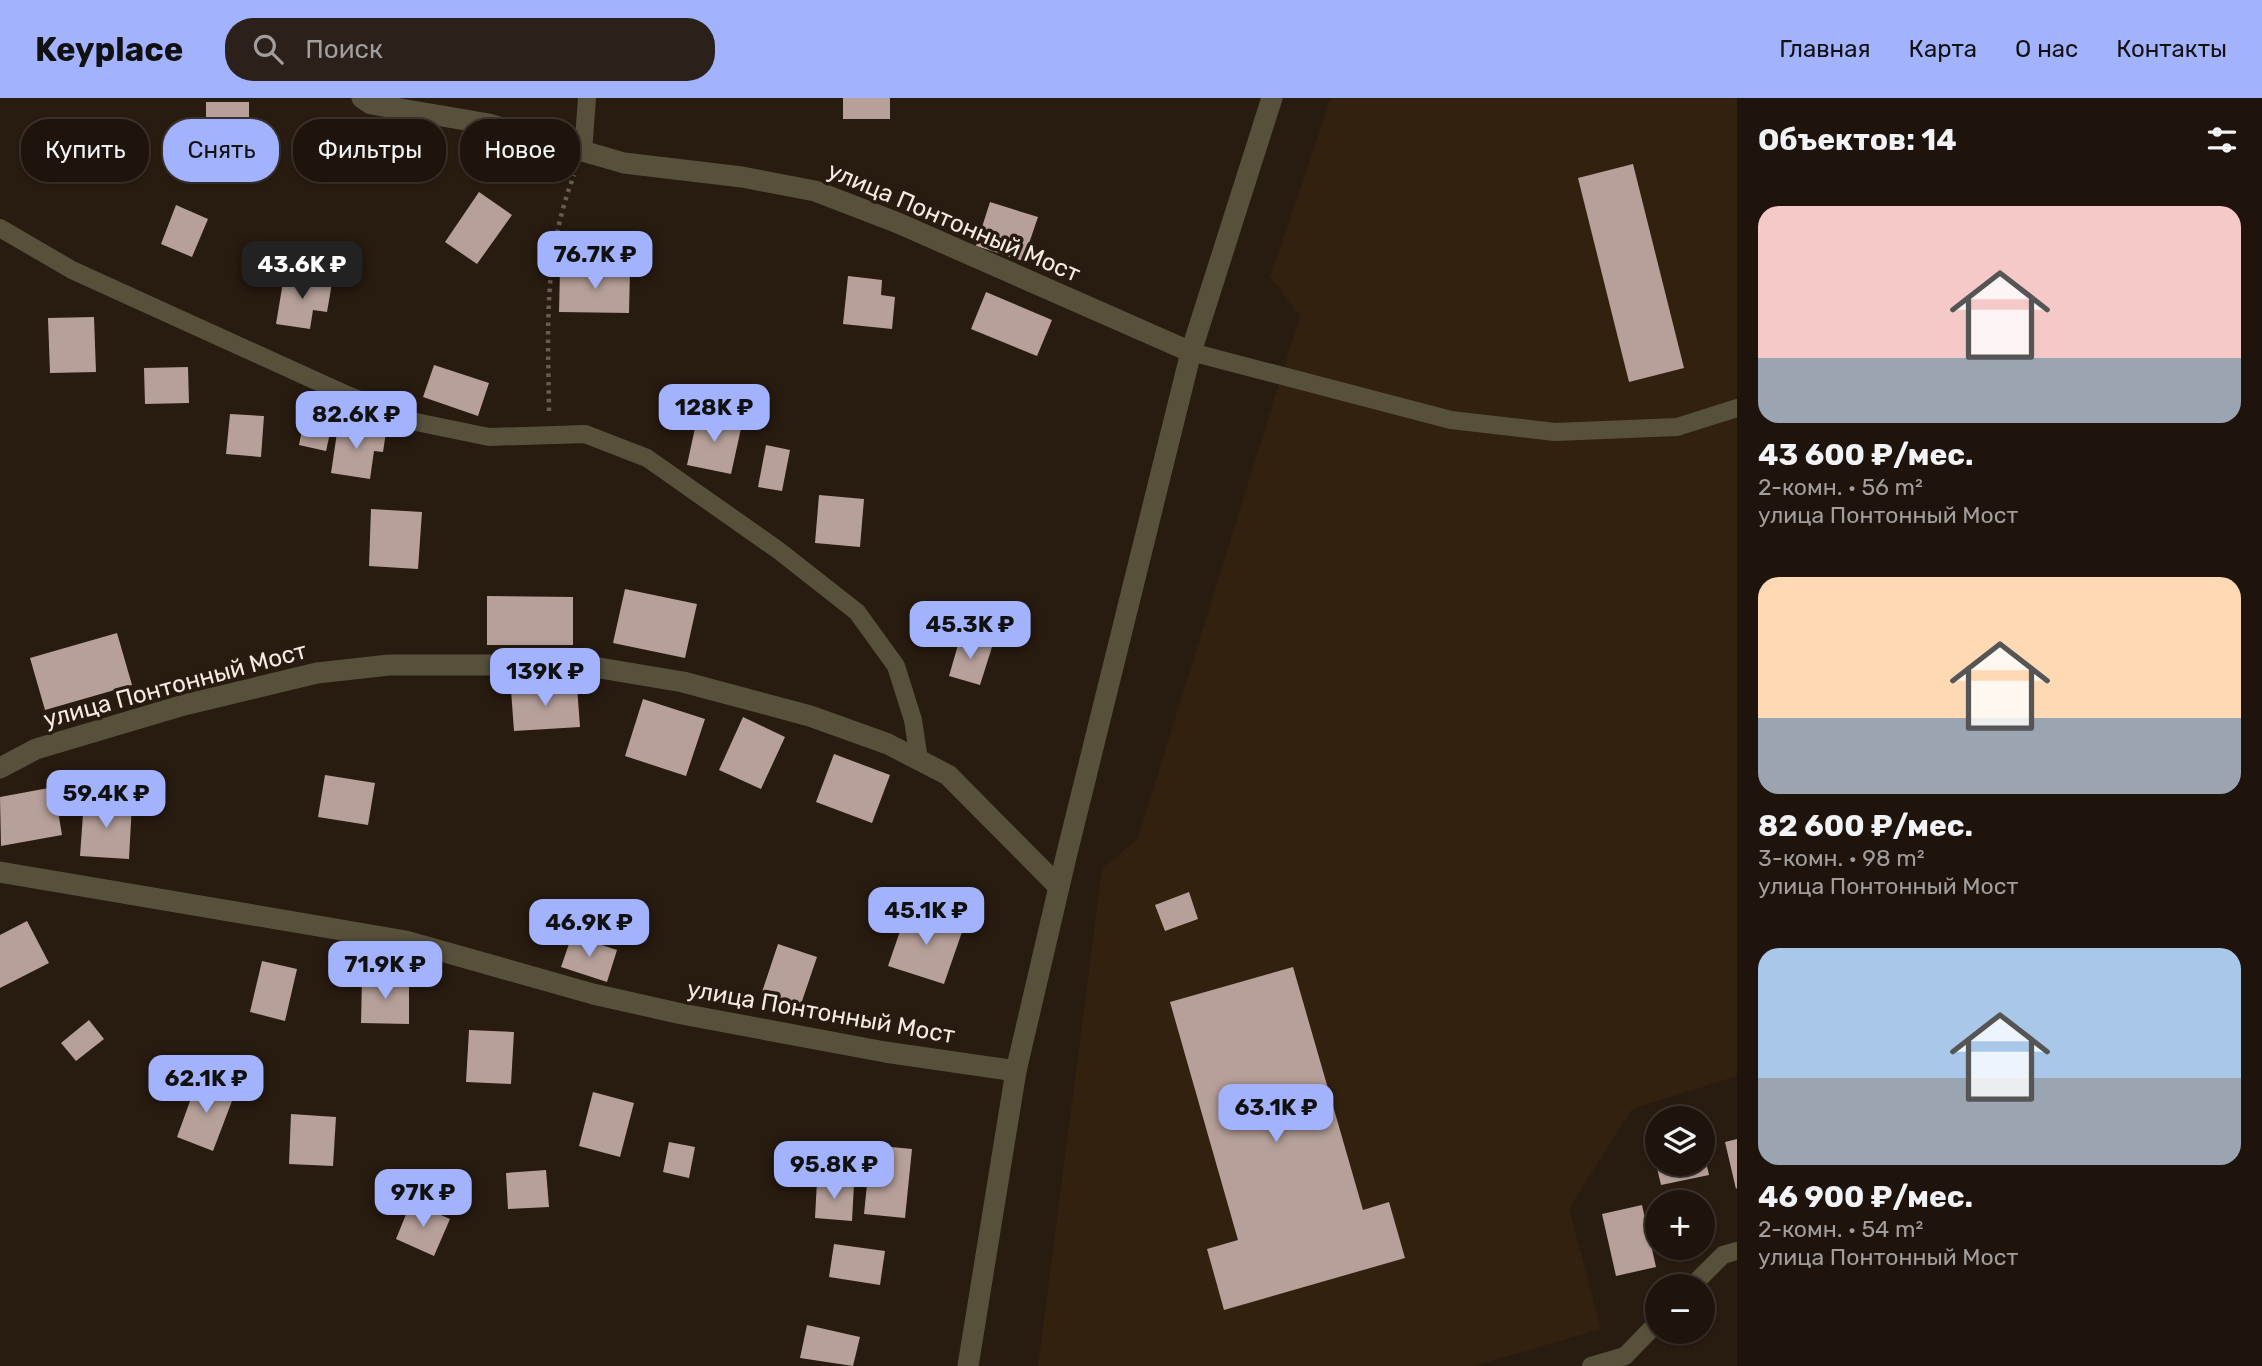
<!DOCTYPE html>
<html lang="ru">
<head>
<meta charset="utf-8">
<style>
  :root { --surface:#1e140c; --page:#2b211a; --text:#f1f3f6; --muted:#a19e9d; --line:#3c332d; --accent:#a2b2fd }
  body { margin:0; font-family:Rubik,sans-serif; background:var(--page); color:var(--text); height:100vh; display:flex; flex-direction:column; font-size:26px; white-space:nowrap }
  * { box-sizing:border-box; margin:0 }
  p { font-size:23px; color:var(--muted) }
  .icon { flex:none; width:38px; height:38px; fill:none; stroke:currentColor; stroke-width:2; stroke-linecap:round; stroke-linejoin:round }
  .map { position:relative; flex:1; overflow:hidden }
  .details { display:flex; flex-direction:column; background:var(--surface); width:525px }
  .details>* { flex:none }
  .top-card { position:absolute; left:21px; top:21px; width:665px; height:63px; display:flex; gap:14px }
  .fabs { position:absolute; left:1645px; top:1008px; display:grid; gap:14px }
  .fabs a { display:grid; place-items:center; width:70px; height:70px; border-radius:50%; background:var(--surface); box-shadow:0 2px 5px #0004,0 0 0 2px var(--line); font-size:35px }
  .price { position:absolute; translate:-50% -60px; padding:0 16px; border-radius:14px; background:var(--accent); color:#111; font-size:23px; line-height:46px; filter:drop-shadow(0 2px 4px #0008) }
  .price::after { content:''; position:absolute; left:50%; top:42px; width:21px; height:16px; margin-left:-10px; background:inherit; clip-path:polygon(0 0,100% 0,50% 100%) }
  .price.selected { background:#222; color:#fff }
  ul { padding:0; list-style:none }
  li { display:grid; align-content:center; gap:14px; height:371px; padding:0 21px }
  li span { display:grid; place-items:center; height:217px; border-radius:21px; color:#555 }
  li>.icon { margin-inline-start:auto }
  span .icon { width:126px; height:126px; fill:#fffc; stroke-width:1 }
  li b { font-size:30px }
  h2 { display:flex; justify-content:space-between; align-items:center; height:84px; padding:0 21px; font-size:30px }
  .chip { padding:0 24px; border-radius:28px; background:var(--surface); box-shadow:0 2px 5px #0004,0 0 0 2px var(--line); font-size:24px; line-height:63px }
  .chip.selected { background:var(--accent); color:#111 }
  header { display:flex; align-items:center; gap:42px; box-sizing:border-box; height:98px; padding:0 35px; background:var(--accent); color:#111 }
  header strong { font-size:33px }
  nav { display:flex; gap:38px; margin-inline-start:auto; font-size:24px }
  .search { width:490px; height:63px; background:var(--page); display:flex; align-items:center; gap:18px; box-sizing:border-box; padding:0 24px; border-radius:28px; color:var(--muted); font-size:26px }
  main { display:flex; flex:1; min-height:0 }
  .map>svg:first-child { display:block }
</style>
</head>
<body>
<header>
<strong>Keyplace</strong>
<div class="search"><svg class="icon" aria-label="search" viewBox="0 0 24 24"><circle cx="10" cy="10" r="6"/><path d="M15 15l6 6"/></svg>Поиск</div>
<nav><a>Главная</a><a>Карта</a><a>О нас</a><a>Контакты</a></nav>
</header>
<main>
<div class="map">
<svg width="1737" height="1268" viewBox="0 0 1737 1268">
  <rect width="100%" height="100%" fill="#281b10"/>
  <polygon fill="#332110" points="1331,0 1737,0 1737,978 1632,1011 1569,1110 1601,1231 1474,1268 1038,1268 1102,772 1138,740 1300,218 1270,179"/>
  <g fill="#b7a09a">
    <rect x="843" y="0" width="47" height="21"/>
    <polygon points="206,4 249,4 249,49 227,49 227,36 206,36"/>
    <polygon points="1633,66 1684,270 1629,284 1578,80"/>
    <polygon points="479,94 512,117 477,166 445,144"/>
    <polygon points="990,104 1038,119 1023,163 976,148"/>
    <polygon points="176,107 208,121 192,159 161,146"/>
    <polygon points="560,172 630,172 629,215 559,214"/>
    <polygon points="284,178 332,185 327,214 313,212 310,231 276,226"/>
    <polygon points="848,178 882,182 881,197 895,199 892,231 843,226"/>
    <polygon points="986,194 1052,222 1037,258 971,231"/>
    <polygon points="94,219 96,274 50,275 48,220"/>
    <polygon points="434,267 489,285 478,318 423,299"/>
    <polygon points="188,269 189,305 145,306 144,270"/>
    <polygon points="308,302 336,308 326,353 299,347"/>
    <polygon points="230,316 264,318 261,359 226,356"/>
    <polygon points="698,316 742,326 731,376 687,367"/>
    <polygon points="338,328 386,334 383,354 374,353 370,381 331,375"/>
    <polygon points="766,347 790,352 782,393 758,389"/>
    <polygon points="819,397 864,401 860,449 815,445"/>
    <polygon points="371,411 422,414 418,471 369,468"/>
    <polygon points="625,491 697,506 685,560 613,545"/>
    <polygon points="487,498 573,499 573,547 487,547"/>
    <polygon points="117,535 132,587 45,612 30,560"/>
    <polygon points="960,540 992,549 980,587 949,578"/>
    <polygon points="577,588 580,629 514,633 511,592"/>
    <polygon points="643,601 705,621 686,678 625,658"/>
    <polygon points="743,619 785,639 761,691 719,672"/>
    <polygon points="834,656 890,677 872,725 816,704"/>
    <polygon points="325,677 375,685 368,727 318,719"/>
    <polygon points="54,689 62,737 1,748 0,699"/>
    <polygon points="84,702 132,705 129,761 80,758"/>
    <polygon points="1189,794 1198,821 1165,833 1155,807"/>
    <polygon points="907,813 963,831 944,886 888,868"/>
    <polygon points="27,823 49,865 0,890 0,837"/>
    <polygon points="572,837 617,852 607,884 561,869"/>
    <polygon points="778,846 817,859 800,909 761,897"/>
    <polygon points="262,863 297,871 285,923 250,914"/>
    <polygon points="1293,869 1363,1112 1389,1104 1405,1160 1224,1212 1207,1151 1238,1142 1170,904"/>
    <polygon points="362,880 409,881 409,926 361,925"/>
    <polygon points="89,922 104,941 76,963 61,945"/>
    <polygon points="469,932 514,934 511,986 466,984"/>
    <polygon points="198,981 235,995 213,1053 177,1039"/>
    <polygon points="593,994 634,1005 620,1059 579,1048"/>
    <polygon points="291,1016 336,1019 333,1068 289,1066"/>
    <polygon points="1737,1041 1737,1090 1736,1091 1725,1044"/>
    <polygon points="669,1044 695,1049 689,1080 663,1074"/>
    <polygon points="871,1047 912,1051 905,1120 864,1116"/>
    <polygon points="1657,1052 1657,1066 1703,1066 1704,1055 1709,1077 1661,1087 1653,1053"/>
    <polygon points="546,1072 549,1109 508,1111 506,1075"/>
    <polygon points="817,1083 854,1086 852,1123 815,1120"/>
    <polygon points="411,1104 450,1121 434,1158 396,1141"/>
    <polygon points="1642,1107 1656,1169 1616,1178 1602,1116"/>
    <polygon points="834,1146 885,1153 880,1187 829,1179"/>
    <polygon points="807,1227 860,1239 853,1268 800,1260"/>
  </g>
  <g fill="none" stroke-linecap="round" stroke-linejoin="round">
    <path stroke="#685c52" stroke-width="4.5" stroke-dasharray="3.5 5" stroke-linecap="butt" d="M549,313C548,227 543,159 574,77"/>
    <g stroke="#57513c" stroke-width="18">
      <polyline points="583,54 587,0"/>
      <polyline points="0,130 72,172 347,297 416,324 489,339 585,336 647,360 778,452 857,514 896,568 913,622 919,662"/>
      <polyline points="1191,254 1451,322 1555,334 1677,329 1737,310"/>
      <polyline points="1692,1188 1723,1157 1737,1153"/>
      <polyline points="1591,1268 1625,1258 1657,1225"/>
    </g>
    <g stroke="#57513c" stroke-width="21">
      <polyline points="362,0 371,6 489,26 624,65 742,79 815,93 898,125 1191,254"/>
      <polyline points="0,670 36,651 184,607 317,575 389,567 582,567 683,584 810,618 888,646 948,677 1059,789"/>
      <polyline points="0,774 406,843 593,896 682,916 885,954 1016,973"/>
      <polyline points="968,1268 1016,973 1066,759 1191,254 1272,0"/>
    </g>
  </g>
  <g text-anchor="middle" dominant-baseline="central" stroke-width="7" stroke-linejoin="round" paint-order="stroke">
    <g font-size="24" fill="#f4ebe3" stroke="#281b10">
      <text transform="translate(954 124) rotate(23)">улица Понтонный Мост</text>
      <text transform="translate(175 587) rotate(-15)">улица Понтонный Мост</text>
      <text transform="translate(821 914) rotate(10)">улица Понтонный Мост</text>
    </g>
  </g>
</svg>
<div class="fabs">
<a><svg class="icon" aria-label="layers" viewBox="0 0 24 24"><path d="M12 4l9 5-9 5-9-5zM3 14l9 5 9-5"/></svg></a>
<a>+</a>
<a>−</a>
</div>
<b class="price" style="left:595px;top:193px">76.7K ₽</b>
<b class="price selected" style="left:302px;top:203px">43.6K ₽</b>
<b class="price" style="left:714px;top:346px">128K ₽</b>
<b class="price" style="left:356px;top:353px">82.6K ₽</b>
<b class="price" style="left:970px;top:563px">45.3K ₽</b>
<b class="price" style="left:545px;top:610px">139K ₽</b>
<b class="price" style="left:106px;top:732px">59.4K ₽</b>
<b class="price" style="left:926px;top:849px">45.1K ₽</b>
<b class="price" style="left:589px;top:861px">46.9K ₽</b>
<b class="price" style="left:385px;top:903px">71.9K ₽</b>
<b class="price" style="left:206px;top:1017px">62.1K ₽</b>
<b class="price" style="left:1276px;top:1046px">63.1K ₽</b>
<b class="price" style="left:834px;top:1103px">95.8K ₽</b>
<b class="price" style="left:423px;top:1131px">97K ₽</b>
<div class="top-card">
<a class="chip">Купить</a>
<a class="chip selected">Снять</a>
<a class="chip">Фильтры</a>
<a class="chip">Новое</a>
</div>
</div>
<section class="details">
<h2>Объектов: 14<svg class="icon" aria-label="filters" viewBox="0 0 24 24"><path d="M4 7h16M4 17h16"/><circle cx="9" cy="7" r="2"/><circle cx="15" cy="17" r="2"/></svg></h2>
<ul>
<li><span style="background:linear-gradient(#f6c9c9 70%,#9aa5b1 0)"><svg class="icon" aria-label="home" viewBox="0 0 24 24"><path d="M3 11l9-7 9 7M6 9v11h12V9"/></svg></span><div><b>43 600 ₽/мес.</b><p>2-комн. · 56 m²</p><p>улица Понтонный Мост</p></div></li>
<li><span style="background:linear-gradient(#ffd9b3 65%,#9aa5b1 0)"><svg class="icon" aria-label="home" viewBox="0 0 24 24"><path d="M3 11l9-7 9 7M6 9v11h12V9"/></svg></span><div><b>82 600 ₽/мес.</b><p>3-комн. · 98 m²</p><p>улица Понтонный Мост</p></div></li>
<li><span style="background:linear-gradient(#a9c7e8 60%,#9aa5b1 0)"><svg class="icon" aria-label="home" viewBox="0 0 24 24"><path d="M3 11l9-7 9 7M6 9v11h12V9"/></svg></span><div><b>46 900 ₽/мес.</b><p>2-комн. · 54 m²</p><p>улица Понтонный Мост</p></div></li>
</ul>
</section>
</main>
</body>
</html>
